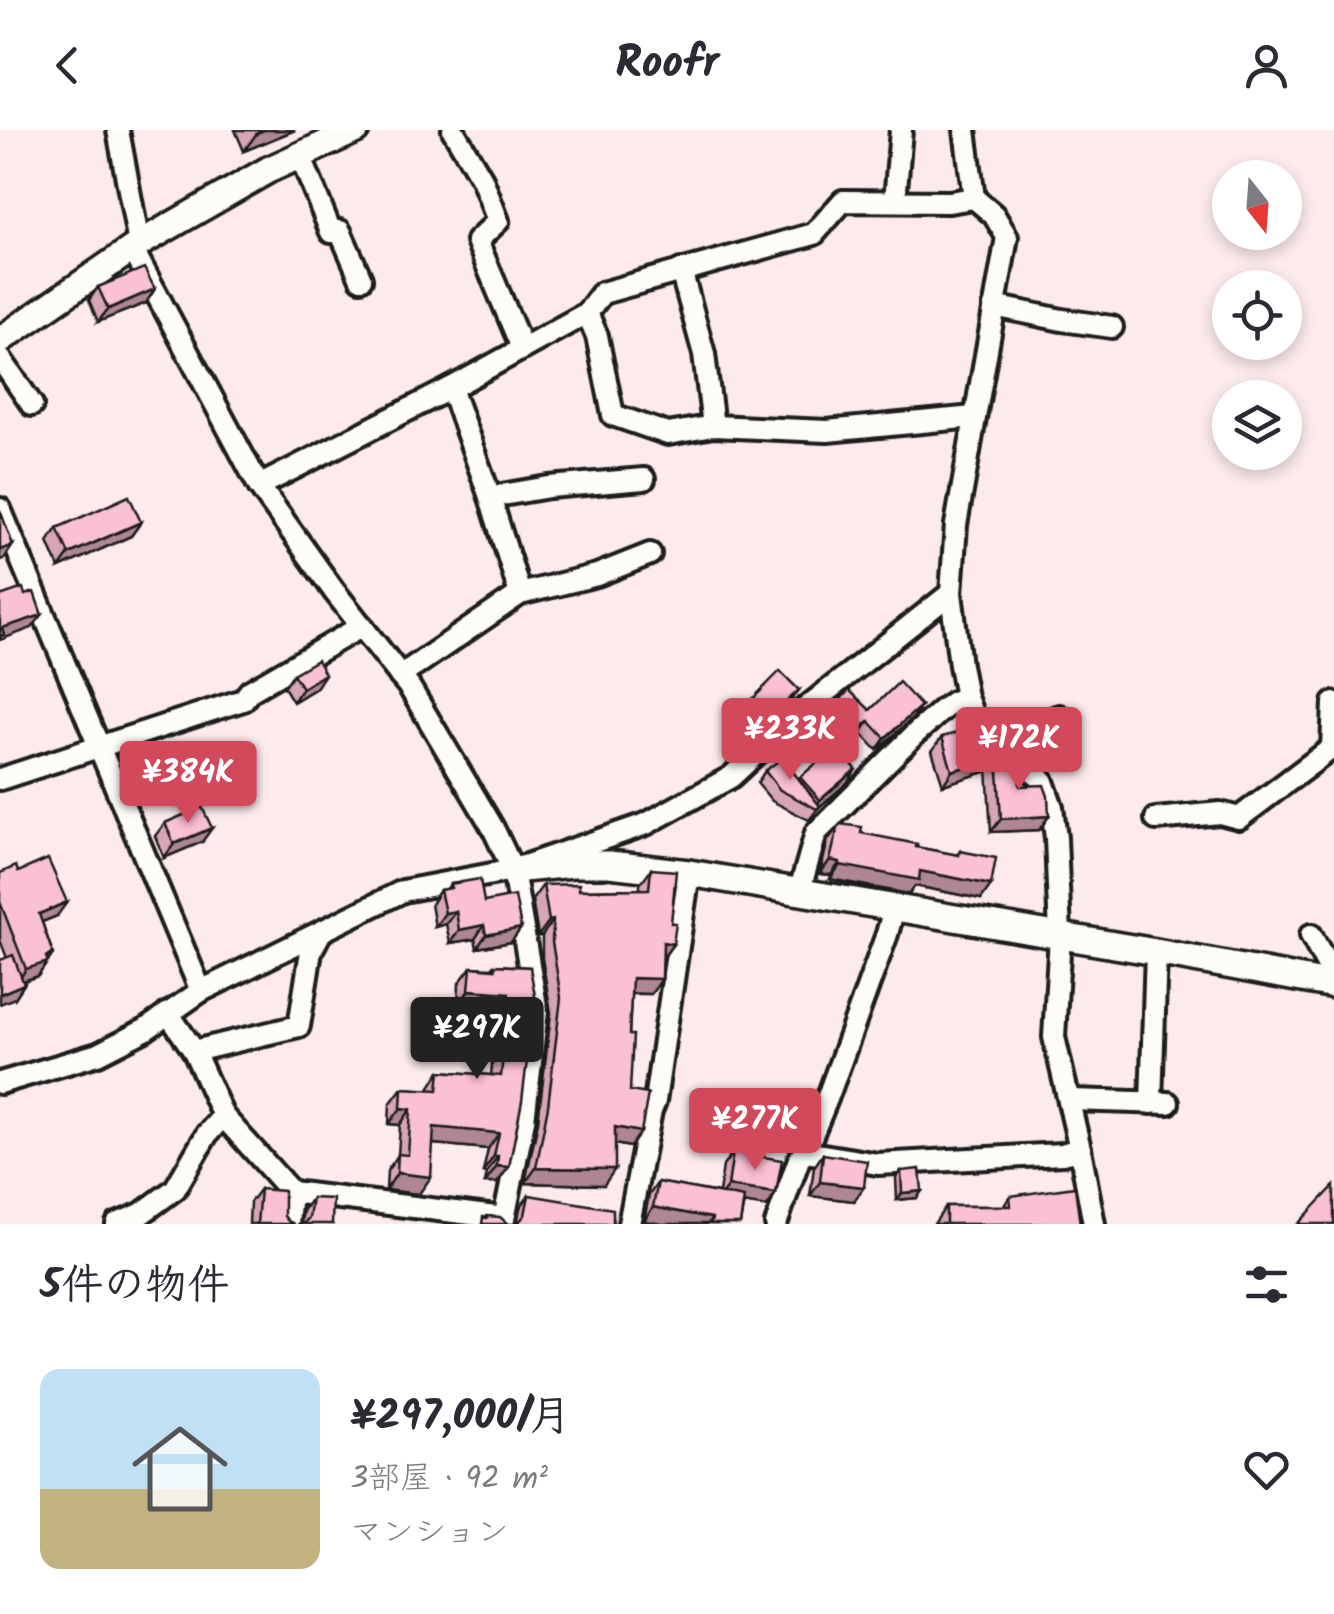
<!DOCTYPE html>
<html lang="ja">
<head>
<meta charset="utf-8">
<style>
  :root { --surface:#fff; --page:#f7f7f7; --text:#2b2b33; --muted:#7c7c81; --accent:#d1495b }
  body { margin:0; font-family:Kalam,"Klee One",sans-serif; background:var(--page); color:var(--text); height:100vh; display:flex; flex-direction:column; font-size:38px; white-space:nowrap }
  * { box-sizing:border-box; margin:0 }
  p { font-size:32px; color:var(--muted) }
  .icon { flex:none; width:55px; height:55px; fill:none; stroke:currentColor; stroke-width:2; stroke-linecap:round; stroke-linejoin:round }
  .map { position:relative; height:1094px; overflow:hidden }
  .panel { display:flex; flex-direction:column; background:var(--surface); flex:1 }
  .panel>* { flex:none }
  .needle { width:65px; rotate:163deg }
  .tools { position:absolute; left:1212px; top:30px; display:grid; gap:20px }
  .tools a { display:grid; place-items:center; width:90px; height:90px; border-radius:50%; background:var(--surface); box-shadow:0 5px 15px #0003; font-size:50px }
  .price { position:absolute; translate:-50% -85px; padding:0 22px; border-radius:10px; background:var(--accent); color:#fff; font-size:32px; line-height:65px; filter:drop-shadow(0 2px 5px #0008) }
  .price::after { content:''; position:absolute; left:50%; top:60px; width:30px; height:22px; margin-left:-15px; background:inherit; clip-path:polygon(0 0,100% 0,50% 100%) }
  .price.selected { background:#222; color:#fff }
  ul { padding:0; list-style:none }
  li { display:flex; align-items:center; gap:30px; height:250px; padding:0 40px }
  li span { display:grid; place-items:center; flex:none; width:280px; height:200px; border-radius:20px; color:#555 }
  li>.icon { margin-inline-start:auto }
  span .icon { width:120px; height:120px; fill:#fffc; stroke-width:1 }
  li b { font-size:42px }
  h2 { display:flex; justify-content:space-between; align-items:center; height:120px; padding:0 40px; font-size:42px }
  header { display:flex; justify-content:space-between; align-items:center; height:130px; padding:0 40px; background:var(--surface); font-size:45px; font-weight:700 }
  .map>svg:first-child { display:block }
</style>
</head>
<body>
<header><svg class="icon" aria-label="back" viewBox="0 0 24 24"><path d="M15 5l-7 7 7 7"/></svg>Roofr<svg class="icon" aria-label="person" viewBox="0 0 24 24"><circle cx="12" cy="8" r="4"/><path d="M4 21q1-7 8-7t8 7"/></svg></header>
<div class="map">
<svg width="1334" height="1094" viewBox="0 0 1334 1094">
  <rect width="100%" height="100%" fill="#fceaec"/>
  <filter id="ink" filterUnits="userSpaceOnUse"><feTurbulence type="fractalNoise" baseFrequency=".01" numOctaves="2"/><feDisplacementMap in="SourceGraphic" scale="20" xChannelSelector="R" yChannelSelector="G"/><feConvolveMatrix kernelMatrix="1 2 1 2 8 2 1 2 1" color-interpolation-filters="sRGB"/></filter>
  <g filter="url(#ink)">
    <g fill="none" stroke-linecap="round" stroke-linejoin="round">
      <g stroke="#1c1c1c" stroke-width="28">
        <g id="minor">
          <polyline points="118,0 139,114"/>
          <polyline points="453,0 482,49 498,91 477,111 522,218"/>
          <polyline points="300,25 331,102 340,101 361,149"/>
          <polyline points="895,71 901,0"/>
          <polyline points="132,118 259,356 334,461 410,558 493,698 513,740 537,882 524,990 503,1094"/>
          <polyline points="681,140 704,224 713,296"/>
          <polyline points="994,176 1062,190 1112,197"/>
          <polyline points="587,183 597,206 613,285 668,304 713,296 827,301 974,287"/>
          <polyline points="0,228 32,275"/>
          <polyline points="451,258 490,367 520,464"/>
          <polyline points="259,356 451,258 587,183 602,163 814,104 843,71 949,72 974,68"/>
          <polyline points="490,367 549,357 644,349"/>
          <polyline points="0,379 201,861"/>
          <polyline points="951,463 960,535 966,567 973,586 985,604 1042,649 1052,677 1056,708 1060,806 1054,907 1080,1019 1094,1094"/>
          <polyline points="400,546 520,464 597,445 650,424"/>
          <polyline points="993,611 1059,586"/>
          <polyline points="0,649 243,570 250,561 362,496"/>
          <polyline points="1156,689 1220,683 1239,688 1332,618 1334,573"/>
          <polyline points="799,763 816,703 915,604 942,580 953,572 966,567"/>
          <polyline points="894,778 887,804 827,969 805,1022 878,1034 1062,1024 1080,1019"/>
          <polyline points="1311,805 1334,848"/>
          <polyline points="168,883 194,921 223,986 291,1062 288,1094"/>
          <polyline points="194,921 299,896 311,821 321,802"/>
          <polyline points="0,953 98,924 145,900 201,861 403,761 513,740 646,694 731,647 802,581 951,463 956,395 1007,107 994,85 974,68 965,0"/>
          <polyline points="1070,970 1168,973"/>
          <polyline points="1151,973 1156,822"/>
          <polyline points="291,1062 504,1088"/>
          <polyline points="117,1094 141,1084 175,1059 207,1004 223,986"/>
          <polyline points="629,1094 651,981 655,971 689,743"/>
          <polyline points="776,1094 799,1029 805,1022"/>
        </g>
      </g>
      <g stroke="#1c1c1c" stroke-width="32">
        <g id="tertiary">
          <polyline points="0,210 139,114 268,40 356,0"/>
          <polyline points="513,740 573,734 609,734 689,743 1156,822 1334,855"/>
        </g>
      </g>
      <use href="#minor" stroke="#fdfcf7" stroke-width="20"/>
      <use href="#tertiary" stroke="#fdfcf7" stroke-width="25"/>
    </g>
    <g fill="#d7a5b5" stroke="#1c1c1c" stroke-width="2.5">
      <polygon points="235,0 295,0 244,21"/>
      <polygon points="98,157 146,173 98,192 89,170"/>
      <polygon points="141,392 131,406 59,438 48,412 57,398"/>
      <polygon points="293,544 316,558 293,572 284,557"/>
      <polygon points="799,560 789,573 746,614 728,597 738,584"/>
      <polygon points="921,576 913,588 877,620 861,603 842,622 856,639 847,653 820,676 809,690 772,671 757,653 765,641 799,649 825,627 800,602 808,590 832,579 870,580"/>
      <polygon points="968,605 994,628 997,624 1020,656 1049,686 1039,700 991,702 987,638 985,642 943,655 932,621 942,607"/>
      <polygon points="165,693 202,712 164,728 155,706"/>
      <polygon points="838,697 916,717 957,725 960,721 981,769 915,756 909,764 861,756 830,749 831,745 820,744 828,710"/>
      <polygon points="651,739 671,793 673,814 663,828 662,849 651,864 631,864 629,905 630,1017 615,1014 604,1055 525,1053 538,992 551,883 542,828 542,806 538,806 532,770 543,755 579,760 640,759 640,754"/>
      <polygon points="18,742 57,786 42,792 53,824 38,846 23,851 24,854 15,868 7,828 0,810 0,743"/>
      <polygon points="450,754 484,772 521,798 511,812 477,818 475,809 450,813 446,794 435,797 431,774 440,760 447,759"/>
      <polygon points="494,835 530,837 497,1053 485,1053 487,1043 483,1042 488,1019 433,1014 419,1064 386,1060 387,1041 398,1025 400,995 389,994 390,974 402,958 428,960 440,941 491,945 497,879 458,876 459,853 471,837 492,838"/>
      <polygon points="733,1022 776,1063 767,1077 744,1073 740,1094 662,1094 644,1091 649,1065 658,1052 719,1063 723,1036"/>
      <polygon points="823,1024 854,1071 810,1066 814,1037"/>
      <polygon points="901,1041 917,1068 897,1070 896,1047"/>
      <polygon points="260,1059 288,1091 294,1094 249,1094 250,1072"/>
      <polygon points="529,1065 613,1094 517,1094 520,1078"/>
      <polygon points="1010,1066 1080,1094 934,1094 946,1076 1004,1076"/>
      <polygon points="312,1068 332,1094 301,1093 303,1081"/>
    </g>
    <g fill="#af8694" stroke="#1c1c1c" stroke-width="2.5">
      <polygon points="264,0 295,0 244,21 257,3"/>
      <polygon points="155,159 146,173 98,192 108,179"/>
      <polygon points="141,392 131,406 59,438 69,424"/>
      <polygon points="13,415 4,429 0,430 0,420"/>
      <polygon points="42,485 32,498 0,510 0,501 2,498"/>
      <polygon points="325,544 316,558 293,572 302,558"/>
      <polygon points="799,560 789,573 746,614 755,601"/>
      <polygon points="921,576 913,588 877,620 885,608"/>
      <polygon points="869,591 861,603 831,633 840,621"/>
      <polygon points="994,628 985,642 943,655 952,641"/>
      <polygon points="856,639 847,653 817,679 815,678 820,670"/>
      <polygon points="1049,686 1039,700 991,702 1001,689"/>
      <polygon points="212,698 202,712 164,728 174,714"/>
      <polygon points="830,730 840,732 831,745 820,744"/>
      <polygon points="840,735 920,741 991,755 981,769 915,756 909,764 830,749"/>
      <polygon points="67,772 57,786 30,797 39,784"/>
      <polygon points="456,781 446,794 435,797 445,783"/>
      <polygon points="553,790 542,806 538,806 549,791"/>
      <polygon points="484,795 475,809 450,813 459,800"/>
      <polygon points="521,798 511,812 477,818 486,805"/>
      <polygon points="663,812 673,814 662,829"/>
      <polygon points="53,824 38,846 17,853 26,839"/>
      <polygon points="632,848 662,849 651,864 622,863"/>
      <polygon points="24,854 15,868 0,874 0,864"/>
      <polygon points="469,860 509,863 497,879 458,876"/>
      <polygon points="401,978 411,979 400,995 389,994"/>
      <polygon points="434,997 499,1003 488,1019 423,1013"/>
      <polygon points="615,997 641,1002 630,1017 605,1012"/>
      <polygon points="494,1026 498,1026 487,1043 483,1042"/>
      <polygon points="497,1036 509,1037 497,1053 485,1053"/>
      <polygon points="536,1038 615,1039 604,1055 525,1053"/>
      <polygon points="397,1043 431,1047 419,1064 386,1060"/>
      <polygon points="820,1052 864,1057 854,1071 810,1066"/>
      <polygon points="728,1056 776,1063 767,1077 718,1069"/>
      <polygon points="922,1061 917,1068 897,1070 902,1063"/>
      <polygon points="653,1077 712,1088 708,1094 662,1094 644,1091"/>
    </g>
    <g fill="#fac0d3" stroke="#1c1c1c" stroke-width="2.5">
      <polygon points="144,138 155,159 108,179 98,157"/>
      <polygon points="129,366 141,392 69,424 57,398"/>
      <polygon points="0,380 13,415 0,420"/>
      <polygon points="23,458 25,465 34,462 42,485 2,498 4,505 0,506 0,466"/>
      <polygon points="317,530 325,544 302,558 293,544"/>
      <polygon points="780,541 799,560 755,601 738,584"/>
      <polygon points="899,552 921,576 885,608 869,591 840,620 808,590 826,574 832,579 849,560 870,580"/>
      <polygon points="967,600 968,605 985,600 994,628 952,641 942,607"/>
      <polygon points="837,616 856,639 820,670 800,647"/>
      <polygon points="1013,623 1018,627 1020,656 1044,655 1048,666 1049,686 1001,689 997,624"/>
      <polygon points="782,628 820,676 817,679 780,660 765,641"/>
      <polygon points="202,677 212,698 174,714 165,693"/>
      <polygon points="840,694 862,697 861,703 917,714 916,717 959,725 960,721 996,728 991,755 920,741 919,750 840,735 840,732 830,730 838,697"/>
      <polygon points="48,729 67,772 39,784 53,824 46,827 48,832 26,839 0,772 0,743 16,736 18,742"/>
      <polygon points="651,739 676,741 671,793 676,793 673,814 663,812 662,849 632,848 629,905 633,905 630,961 648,964 641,1002 615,997 615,1039 536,1038 548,976 561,868 552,812 553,790 549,791 543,755 579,754 579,760 649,759"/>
      <polygon points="480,749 484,772 515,766 521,798 486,805 484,795 459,800 456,781 445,783 440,760 451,758 450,754"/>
      <polygon points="13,825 24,854 0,864 0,830"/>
      <polygon points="494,835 530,837 535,866 522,971 509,1037 497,1036 498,1026 494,1026 499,1003 434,997 431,1047 397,1043 398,1024 408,1025 411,979 401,978 402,958 438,960 440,941 501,946 509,863 469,860 471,837 495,839"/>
      <polygon points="733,1022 782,1030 776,1063 728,1056"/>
      <polygon points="823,1024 867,1031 864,1057 820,1052"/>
      <polygon points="920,1039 922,1061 902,1063 901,1041"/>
      <polygon points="658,1052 744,1068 740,1094 711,1094 712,1088 653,1077"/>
      <polygon points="1334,1056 1334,1094 1298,1094"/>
      <polygon points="1075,1057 1080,1094 946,1094 946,1076 1011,1076 1010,1066"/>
      <polygon points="260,1059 284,1061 284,1086 288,1091 294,1094 257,1094"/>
      <polygon points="529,1065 613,1079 613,1094 509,1094 517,1094 525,1085"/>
      <polygon points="312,1068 333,1069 332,1094 297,1094 304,1093 309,1088"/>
      <polygon points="487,1086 500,1087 508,1094 482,1094 483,1087 487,1088"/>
    </g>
  </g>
</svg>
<div class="tools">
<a><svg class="needle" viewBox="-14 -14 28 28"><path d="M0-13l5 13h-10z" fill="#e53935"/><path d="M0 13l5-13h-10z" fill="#7c7c81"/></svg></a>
<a><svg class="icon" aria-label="locate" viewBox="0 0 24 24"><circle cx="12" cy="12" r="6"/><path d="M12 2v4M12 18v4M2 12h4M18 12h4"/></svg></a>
<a><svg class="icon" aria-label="layers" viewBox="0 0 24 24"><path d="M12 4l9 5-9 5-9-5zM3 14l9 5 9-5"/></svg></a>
</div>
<b class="price" style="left:790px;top:653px">¥233K</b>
<b class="price" style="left:1019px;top:662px">¥172K</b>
<b class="price" style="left:188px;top:696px">¥384K</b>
<b class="price selected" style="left:477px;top:952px">¥297K</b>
<b class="price" style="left:755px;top:1043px">¥277K</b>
</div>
<section class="panel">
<h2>5件の物件<svg class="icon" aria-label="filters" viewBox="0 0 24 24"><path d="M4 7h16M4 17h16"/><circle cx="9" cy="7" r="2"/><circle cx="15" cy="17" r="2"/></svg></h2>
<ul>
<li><span style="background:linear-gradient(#bfe0f5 60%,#c2b280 0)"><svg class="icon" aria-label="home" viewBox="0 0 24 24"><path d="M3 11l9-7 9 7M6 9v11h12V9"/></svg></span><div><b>¥297,000/月</b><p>3部屋 · 92 m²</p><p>マンション</p></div><svg class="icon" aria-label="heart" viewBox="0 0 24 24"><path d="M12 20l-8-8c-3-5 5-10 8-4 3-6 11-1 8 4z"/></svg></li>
</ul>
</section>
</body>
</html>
